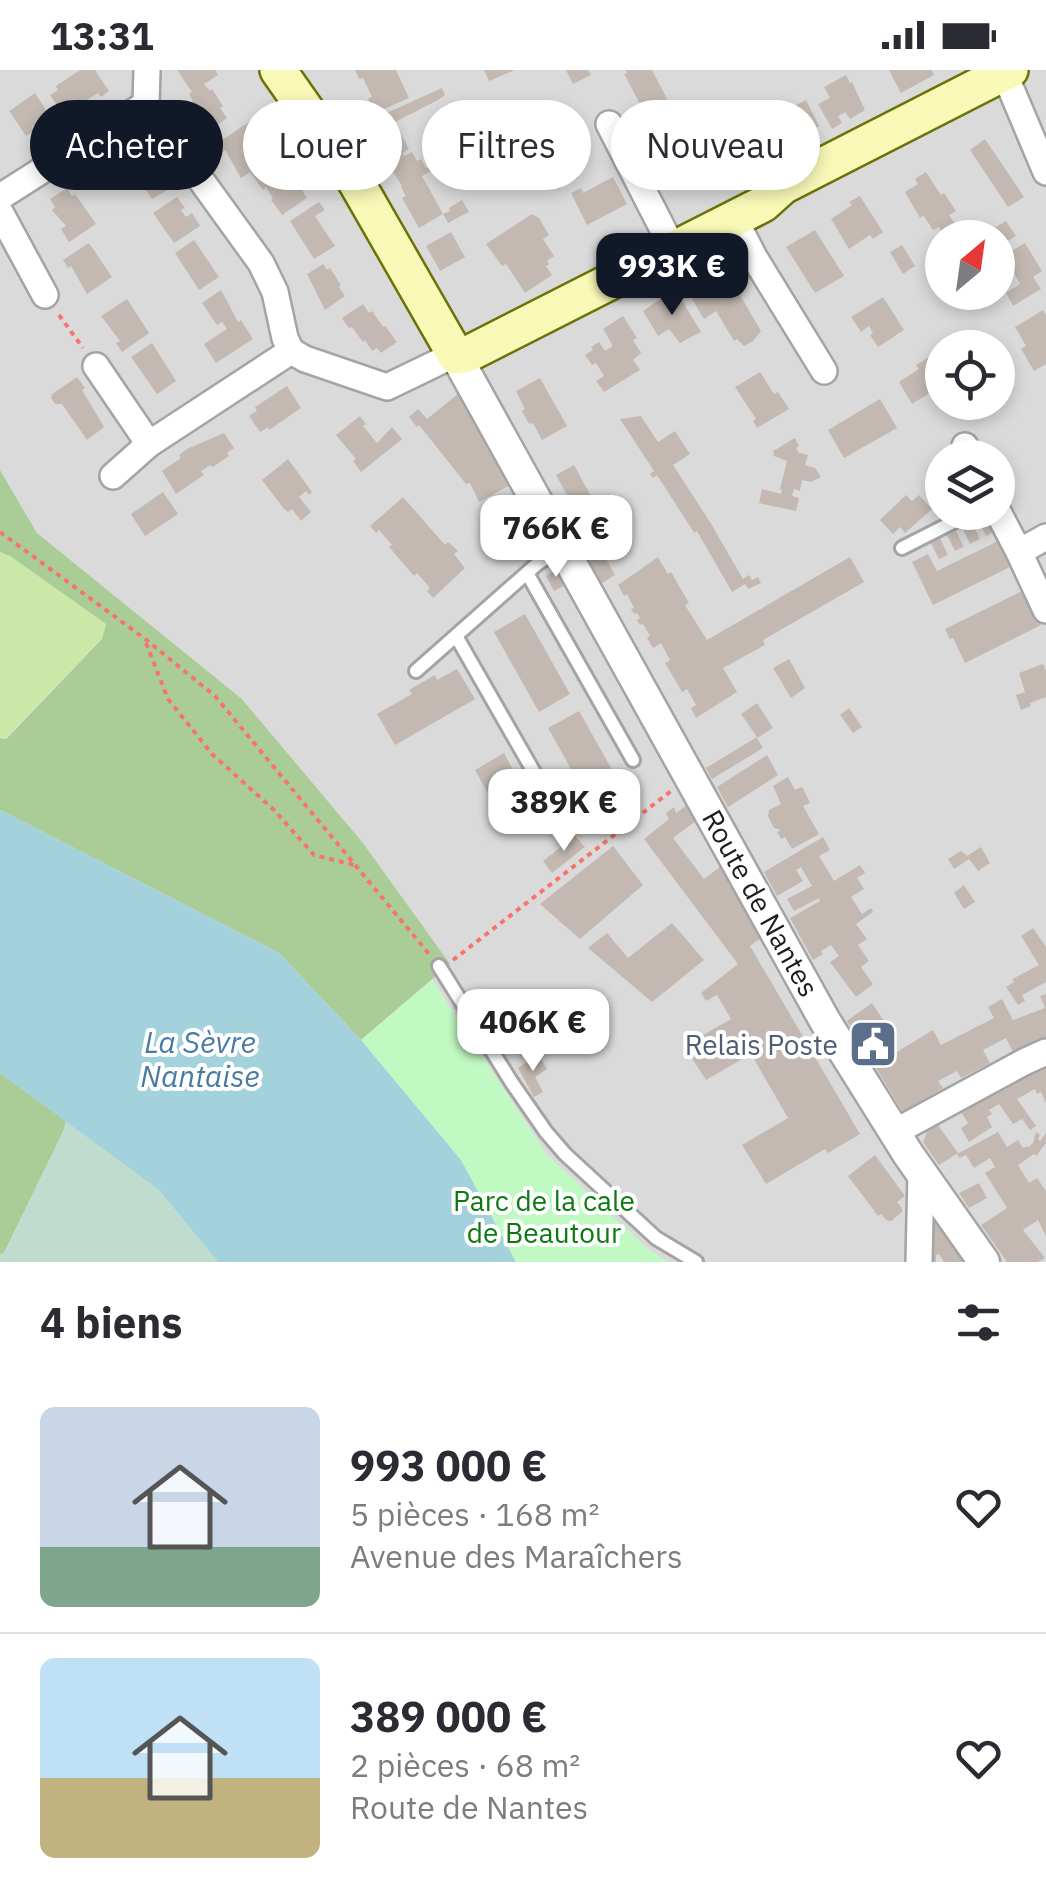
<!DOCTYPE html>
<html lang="fr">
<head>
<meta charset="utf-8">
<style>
  :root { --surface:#fff; --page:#f7f7f7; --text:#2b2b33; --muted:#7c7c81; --line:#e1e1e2; --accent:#111827 }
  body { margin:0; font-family:"IBM Plex Sans",sans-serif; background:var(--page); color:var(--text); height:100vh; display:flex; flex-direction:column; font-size:38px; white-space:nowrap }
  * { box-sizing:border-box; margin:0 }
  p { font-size:32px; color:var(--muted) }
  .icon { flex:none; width:55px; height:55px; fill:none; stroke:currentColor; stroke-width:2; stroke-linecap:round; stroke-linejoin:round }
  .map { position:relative; height:1192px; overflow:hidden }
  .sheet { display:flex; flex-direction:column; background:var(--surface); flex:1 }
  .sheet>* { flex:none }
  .banner { position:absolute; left:30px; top:30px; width:988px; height:90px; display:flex; gap:20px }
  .needle { width:65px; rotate:29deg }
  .controls { position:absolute; left:925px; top:150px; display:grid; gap:20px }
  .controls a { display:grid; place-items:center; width:90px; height:90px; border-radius:50%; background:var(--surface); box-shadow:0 5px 15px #0003; font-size:50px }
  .price { position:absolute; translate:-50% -85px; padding:0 22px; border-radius:20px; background:#fff; color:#222; font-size:32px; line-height:65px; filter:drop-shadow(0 2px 5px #0008) }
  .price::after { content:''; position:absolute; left:50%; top:60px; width:30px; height:22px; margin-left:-15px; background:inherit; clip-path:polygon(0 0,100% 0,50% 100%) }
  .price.selected { background:var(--accent); color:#fff }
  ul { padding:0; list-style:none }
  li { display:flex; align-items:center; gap:30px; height:250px; padding:0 40px }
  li+li { border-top:2px solid var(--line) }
  li span { display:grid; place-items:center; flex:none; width:280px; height:200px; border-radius:15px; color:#555 }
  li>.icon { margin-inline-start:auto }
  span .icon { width:120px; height:120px; fill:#fffc; stroke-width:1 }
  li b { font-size:42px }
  h2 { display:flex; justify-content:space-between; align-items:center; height:120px; padding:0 40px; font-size:42px }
  .pill { padding:0 35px; border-radius:45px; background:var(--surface); box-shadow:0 5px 15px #0003; font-size:35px; line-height:90px }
  .pill.selected { background:var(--accent); color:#fff }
  .status { display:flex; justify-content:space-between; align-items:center; height:70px; padding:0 50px; background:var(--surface); direction:ltr }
  .status svg { height:28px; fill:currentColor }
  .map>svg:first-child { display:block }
</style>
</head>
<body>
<div class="status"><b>13:31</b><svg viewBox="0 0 49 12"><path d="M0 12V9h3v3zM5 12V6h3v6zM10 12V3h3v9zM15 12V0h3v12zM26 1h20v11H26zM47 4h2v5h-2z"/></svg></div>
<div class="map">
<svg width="1046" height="1192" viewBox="0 0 1046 1192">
  <rect width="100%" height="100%" fill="#eeeae3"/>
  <path fill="#dbdada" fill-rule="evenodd" d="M0,0H1046V1192H668L648,1179L547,1085L432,910L449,893L363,773L242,629L37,463L0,400ZM942,168H998V222H942ZM942,278H998V332H942ZM942,388H998V442H942Z"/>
  <polygon fill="#cbe8a9" points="0,482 10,486 106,554 102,569 5,669 0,668"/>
  <g fill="#aacd98">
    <polygon points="0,400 37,463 242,629 363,773 445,887 450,894 361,970 279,883 0,740 0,668 6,669 102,569 106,554 10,486 0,482"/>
    <polygon points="0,1003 66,1051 63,1062 4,1183 0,1185"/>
  </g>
  <polygon fill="#c0dcce" points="66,1051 159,1120 218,1192 0,1192 0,1185 4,1183 63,1062"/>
  <polygon fill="#c0f9c2" points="432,910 547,1085 648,1179 668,1192 516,1192 461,1090 361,970"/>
  <polygon fill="#a3d1dc" points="0,740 279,883 361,970 461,1090 516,1192 218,1192 159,1120 0,1003"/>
  <g fill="#c3b9b2">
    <polygon points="80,0 95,0 109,21 101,27 98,23 87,30 89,33 74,43 72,41 64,46 50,25 58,20 56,16"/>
    <polygon points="177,0 215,0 218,5 204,14 210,21 212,19 223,36 220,38 227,48 207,62 199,50 202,48 191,32 193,31 189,24 192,22"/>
    <polygon points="355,0 396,0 409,28 375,43 368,28 372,27 363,8 359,9"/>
    <polygon points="484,0 515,0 489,11"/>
    <polygon points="566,0 588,0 591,5 573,14"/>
    <polygon points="625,0 652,0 668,31 645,43 624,4 627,3"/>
    <polygon points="889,0 932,0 934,5 901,23"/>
    <polygon points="846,5 850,13 852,12 865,40 850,49 845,42 838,46 842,53 832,59 818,34 830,28 824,17"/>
    <polygon points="442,18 445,25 438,30 395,52 409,79 403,83 404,86 412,82 417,91 421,89 426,98 431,96 433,100 422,106 443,144 450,141 449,138 462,130 469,142 448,153 443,144 419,158 402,128 406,126 401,117 402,116 387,92 369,104 362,92 379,81 362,54"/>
    <polygon points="35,23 50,46 32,57 35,60 26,66 9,41"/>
    <polygon points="690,30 712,68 701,74 680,35"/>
    <polygon points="806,30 819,56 786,72 773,47"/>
    <polygon points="566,42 584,77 558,91 557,88 548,93 540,78 542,70 547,67 540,56"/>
    <polygon points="252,50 261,62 261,69 255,73 266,89 270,87 277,97 284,92 307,128 282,145 271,130 273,128 266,117 263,120 250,102 241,108 225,80 221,83 216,74"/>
    <polygon points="687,55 702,84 692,89 698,100 663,118 650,93 651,84 668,74 672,81 684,74 676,59"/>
    <polygon points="753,59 764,83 739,96 735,88 727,92 719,76"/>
    <polygon points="985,69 1024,127 1008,137 970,80"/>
    <polygon points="139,71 151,88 148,90 153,98 156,96 171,118 152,129 138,108 128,115 123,107 115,113 103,95"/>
    <polygon points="571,96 578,108 558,119 551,107"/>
    <polygon points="926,102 941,125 944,123 956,141 949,145 960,161 949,168 946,168 939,157 933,160 923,145 920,148 905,122 918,114 915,109"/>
    <polygon points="613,107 627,134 587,155 571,123 581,118 583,123"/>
    <polygon points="67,118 72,126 75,124 96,154 69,172 61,159 66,156 52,140 55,137 50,129"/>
    <polygon points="860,126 883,162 873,169 870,165 849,179 831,149 852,135 849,132"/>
    <polygon points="177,127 185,138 181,140 186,147 192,143 200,156 174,173 153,143"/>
    <polygon points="319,132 325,140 315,146 335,176 314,189 290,151"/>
    <polygon points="532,144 539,148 549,165 543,169 554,186 547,191 549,194 546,196 552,205 525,223 506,194 502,196 486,174"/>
    <polygon points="1006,151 1016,166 1001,175 991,160"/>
    <polygon points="815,160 844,206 815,223 786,177"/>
    <polygon points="451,162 465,187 440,201 426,176"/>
    <polygon points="194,170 219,207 199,220 175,183"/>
    <polygon points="89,173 112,207 87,224 71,196 68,198 63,190"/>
    <polygon points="1025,173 1042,201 1033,207 1041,219 1013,236 1006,223 1020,214 1012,200 1000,208 998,189"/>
    <polygon points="902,175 915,196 903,204 890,182"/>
    <polygon points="323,194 327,200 330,198 341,215 339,217 345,226 325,240 307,204"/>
    <polygon points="729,206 761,261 753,271 744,276 737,269 734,271 716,241 704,249 692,229"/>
    <polygon points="675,219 701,262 680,273 669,259 658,266 643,241"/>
    <polygon points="221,220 238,252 241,250 253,269 216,293 204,274 227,259 222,252 217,255 202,233"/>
    <polygon points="883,227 904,260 878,277 870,265 873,263 869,256 861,262 851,247"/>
    <polygon points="127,229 149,263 122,282 116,273 120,271 101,246"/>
    <polygon points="363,234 369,243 372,241 383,257 385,256 397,272 381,283 377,278 372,281 365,270 363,272 352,257 349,258 342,248"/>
    <polygon points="1043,240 1046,245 1046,294 1034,301 1021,279 1026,276 1015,257"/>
    <polygon points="623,246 637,268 633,270 641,283 633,290 640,300 604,322 596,311 604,306 596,293 592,295 585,285 593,280 591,277 599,272 605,281 613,276 603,259"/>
    <polygon points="152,273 176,311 157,324 131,287"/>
    <polygon points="941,280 942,283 942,311 931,318 933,321 912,334 899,312 919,299 916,295"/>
    <polygon points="760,302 774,324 778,322 789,339 757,358 753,351 756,349 735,317"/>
    <polygon points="77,307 85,318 82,320 104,357 87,370 62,334 55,334 51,328 52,324"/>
    <polygon points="540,308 567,356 542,370 533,353 529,354 522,341 525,339 516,321"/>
    <polygon points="287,316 301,338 269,360 268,357 260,362 249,346 257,341 255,337"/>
    <polygon points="458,324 510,415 479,432 470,413 466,414 419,355 417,357 409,347 418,339 427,349"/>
    <polygon points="880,329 897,358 844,388 828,360"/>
    <polygon points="360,346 366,354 363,356 377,373 392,357 402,369 361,402 353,391 356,389 336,365"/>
    <polygon points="641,346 658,372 675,361 690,384 673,395 710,452 743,509 749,505 752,510 758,507 761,513 748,519 745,514 732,522 697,461 695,463 693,461 657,405 653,408 650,404 654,401 620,349"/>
    <polygon points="224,363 234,378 227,383 229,386 213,397 210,395 201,401 204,405 176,424 162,401 181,388 179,385 187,379"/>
    <polygon points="795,368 799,376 796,378 799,383 808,385 805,395 815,398 821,407 811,412 802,410 800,421 794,419 792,426 799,428 796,441 759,433 762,419 781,424 782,420 780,419 787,391 774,386 773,381"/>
    <polygon points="952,382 954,388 942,388 942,417 935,401 939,399 934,390"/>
    <polygon points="288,389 312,422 309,425 306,421 299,427 311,442 301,451 292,439 288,442 284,439 262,410"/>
    <polygon points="574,395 600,443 619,431 621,434 618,436 623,443 601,458 594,447 583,454 556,405"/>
    <polygon points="163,422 178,444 145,466 131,444"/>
    <polygon points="906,425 912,431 919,425 932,439 905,463 900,457 893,464 880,450"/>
    <polygon points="403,427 445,475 448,472 458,481 454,484 465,498 433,528 427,521 430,518 417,503 414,506 389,477 392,475 379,460 376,463 370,456"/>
    <polygon points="987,445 995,461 986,466 978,450"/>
    <polygon points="586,453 615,505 602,513 573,461"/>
    <polygon points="972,453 980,469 970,474 962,457"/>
    <polygon points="956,461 964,477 955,481 947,465"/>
    <polygon points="940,468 948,485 939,489 931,473"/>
    <polygon points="1000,470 1012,496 933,535 912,492 928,484 937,501"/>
    <polygon points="658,487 668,504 671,502 689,533 685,535 707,570 850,487 864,512 763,570 765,575 723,598 737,622 696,648 691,638 696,635 687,619 682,622 665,593 670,590 661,573 653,578 647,568 650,566 643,554 640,555 637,550 640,548 637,543 634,544 631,539 634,538 627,524 624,526 618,515"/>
    <polygon points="557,499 566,515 554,521 546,506"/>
    <polygon points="1024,520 1041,555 965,593 953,568 950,569 945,559"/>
    <polygon points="525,544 570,624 539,642 494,562"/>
    <polygon points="789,589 805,618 791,628 773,598"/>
    <polygon points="1043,594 1046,601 1046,627 1030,633 1031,636 1021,640 1016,625 1025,622 1019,603"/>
    <polygon points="457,599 475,629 395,675 377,644 412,624 409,620 435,605 437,610"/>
    <polygon points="757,633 773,658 757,668 763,678 712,709 706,698 757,667 741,644"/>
    <polygon points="849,638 862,657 853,663 840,645"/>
    <polygon points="579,641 624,721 593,738 548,658"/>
    <polygon points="504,683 513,700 516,698 529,722 527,724 536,740 507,757 475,700"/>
    <polygon points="767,685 778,705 728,737 717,717"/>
    <polygon points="788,707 795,720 802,717 804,720 810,733 803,736 819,764 792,779 785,767 781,769 777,762 781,760 774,758 768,746 769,740 781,734 773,716"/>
    <polygon points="691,732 700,748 673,768 704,809 725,793 763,866 750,876 860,1064 828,1083 825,1079 766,1114 742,1075 788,1048 751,984 706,1010 684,976 731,949 717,925 706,931 701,923 738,894 644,769 669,749 666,743 674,737 676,743"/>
    <polygon points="575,766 585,777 552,803 543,791"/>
    <polygon points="823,767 830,780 819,786 834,811 860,795 865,803 857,808 864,819 851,827 862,844 871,838 873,842 856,854 867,869 858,875 869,891 861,897 873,914 856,927 830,892 839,886 831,875 821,881 823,884 813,890 790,848 820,831 819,828 794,841 787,829 812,816 801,797 796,800 803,811 777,826 764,802"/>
    <polygon points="613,776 643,815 580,869 540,834"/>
    <polygon points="981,777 990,793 978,801 969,789 954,799 948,789 961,781 967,786"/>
    <polygon points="964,815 975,832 964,839 954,823"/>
    <polygon points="672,853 704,890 652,932 588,878 607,863 628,888"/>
    <polygon points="1033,858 1046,877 1046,912 1022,925 1025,931 1018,935 1006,917 1014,912 1012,909 1039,895 1021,866"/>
    <polygon points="1046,924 1046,969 1013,982 1006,968 983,980 990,993 961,1008 957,1001 938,1011 943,1018 903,1042 847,951 872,933 893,965 889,967 895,975 888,980 892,985 933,960 941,975 994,948 988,937 1002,929 1013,950 1045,938 1040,926"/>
    <polygon points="538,985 547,999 535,1007 543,1022 534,1027 518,998"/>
    <polygon points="1046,990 1046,1033 1041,1022 1037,1024 1035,1019 1017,1029 1036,1056 1030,1060 1022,1049 1013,1054 999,1034 989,1040 992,1044 987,1047 992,1057 969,1072 961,1058 968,1053 957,1036"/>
    <polygon points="935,1051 958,1083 939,1095 923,1072 930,1055"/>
    <polygon points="998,1062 1007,1077 1018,1070 1023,1078 1028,1076 1029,1077 1033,1073 1036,1062 1040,1065 1038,1069 1040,1071 1046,1063 1046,1073 1036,1086 1034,1084 1018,1095 1029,1113 1037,1108 1046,1121 1046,1166 1038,1150 1023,1160 1045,1188 1038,1192 1007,1192 981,1155 1007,1138 985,1103 995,1097 990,1088 974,1098 966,1085 959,1088 957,1084"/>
    <polygon points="875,1085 905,1126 897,1132 902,1138 902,1142 891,1151 886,1150 881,1144 878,1146 848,1106"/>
    <polygon points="979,1113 987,1128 969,1138 959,1123"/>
    <polygon points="934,1144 968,1192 944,1192 939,1184 936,1185 936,1192 926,1192 927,1148"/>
  </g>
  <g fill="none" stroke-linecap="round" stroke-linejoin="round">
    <g stroke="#a4a4a4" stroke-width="18">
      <g id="service">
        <polyline points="902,478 973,442"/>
        <polyline points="527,503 633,690"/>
        <polyline points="456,566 543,718"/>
        <polyline points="416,601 537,494 563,477"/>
        <polyline points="439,896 512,1013 546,1062 565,1084 656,1168 696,1192"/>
      </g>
    </g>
    <g stroke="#a4a4a4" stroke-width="30">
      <g id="minor">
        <polyline points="147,0 146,34 261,193 275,222 285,268 291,281"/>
        <polyline points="996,0 1011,19 1046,102"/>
        <polyline points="609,54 673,179"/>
        <polyline points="0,127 146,34"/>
        <polyline points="0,142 45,225"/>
        <polyline points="734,148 754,187 824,301"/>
        <polyline points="96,296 149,374"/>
        <polyline points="965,376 971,388"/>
        <polyline points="113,406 149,374 291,281 305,289 387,317 445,289 456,286"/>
        <polyline points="998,442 1019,482 1046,467"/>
        <polyline points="1019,482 1046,540"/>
        <polyline points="895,1062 1024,992 1046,982"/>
        <polyline points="919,1192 921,1103"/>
      </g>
    </g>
    <g stroke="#a4a4a4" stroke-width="35">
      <polyline id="tertiary" points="456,286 825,951 908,1084 984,1192"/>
    </g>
    <g stroke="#6b7206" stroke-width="40">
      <polyline id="secondary" points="278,0 355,110 456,286 468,284 763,134 783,116 1010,0"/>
    </g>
    <g stroke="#f8736a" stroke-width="4" stroke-dasharray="5 5" stroke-linecap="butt">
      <polyline points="59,245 83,278"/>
      <polyline points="0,462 144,568 215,626 429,884"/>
      <polyline points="146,573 168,629 212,684 274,740 314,785 354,795"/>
      <polyline points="453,890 671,721"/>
    </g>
    <use href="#service" stroke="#fff" stroke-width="12"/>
    <use href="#minor" stroke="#fff" stroke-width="25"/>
    <use href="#tertiary" stroke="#fff" stroke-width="30"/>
    <use href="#secondary" stroke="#f8f9b7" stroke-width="35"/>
  </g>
  <defs>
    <g id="civic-square" transform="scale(2.5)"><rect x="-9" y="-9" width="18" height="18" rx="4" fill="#5c6f8a" stroke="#fff"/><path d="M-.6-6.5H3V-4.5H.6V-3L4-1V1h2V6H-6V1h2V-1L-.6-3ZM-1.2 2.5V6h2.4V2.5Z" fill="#fff"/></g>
  </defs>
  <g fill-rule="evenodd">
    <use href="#civic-square" x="873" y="974"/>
  </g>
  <g text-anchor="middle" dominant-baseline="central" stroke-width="8" stroke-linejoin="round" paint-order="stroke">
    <g font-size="28" fill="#1d1d1d" stroke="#fff">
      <text transform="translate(761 833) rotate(61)">Route de Nantes</text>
    </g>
    <g font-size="28" fill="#4e5e75" stroke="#fff" text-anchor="end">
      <text x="838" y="974">Relais Poste</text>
    </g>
    <g font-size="28" fill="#0c7a11" stroke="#fff">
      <text x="544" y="1130">Parc de la cale<tspan x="544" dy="32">de Beautour</tspan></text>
    </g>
    <g font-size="30" font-style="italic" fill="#487aa3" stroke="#fff">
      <text x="200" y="971">La Sèvre<tspan x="200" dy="34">Nantaise</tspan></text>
    </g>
  </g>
</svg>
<div class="controls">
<a><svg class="needle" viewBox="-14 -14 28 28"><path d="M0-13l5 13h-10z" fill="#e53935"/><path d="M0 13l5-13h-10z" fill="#7c7c81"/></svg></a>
<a><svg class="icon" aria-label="locate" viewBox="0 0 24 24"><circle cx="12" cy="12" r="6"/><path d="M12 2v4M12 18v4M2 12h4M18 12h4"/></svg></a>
<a><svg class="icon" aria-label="layers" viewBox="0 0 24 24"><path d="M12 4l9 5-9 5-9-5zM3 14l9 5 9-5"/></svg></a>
</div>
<b class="price selected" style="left:672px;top:248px">993K €</b>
<b class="price" style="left:556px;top:510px">766K €</b>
<b class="price" style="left:564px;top:784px">389K €</b>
<b class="price" style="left:533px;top:1004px">406K €</b>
<div class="banner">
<a class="pill selected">Acheter</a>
<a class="pill">Louer</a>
<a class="pill">Filtres</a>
<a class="pill">Nouveau</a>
</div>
</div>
<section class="sheet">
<h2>4 biens<svg class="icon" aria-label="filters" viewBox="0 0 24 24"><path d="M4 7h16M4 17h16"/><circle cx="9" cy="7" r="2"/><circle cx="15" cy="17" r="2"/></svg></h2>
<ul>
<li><span style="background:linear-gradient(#c9d6e8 70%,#7fa58c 0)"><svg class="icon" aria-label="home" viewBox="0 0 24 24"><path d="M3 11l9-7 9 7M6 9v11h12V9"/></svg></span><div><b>993 000 €</b><p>5 pièces · 168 m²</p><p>Avenue des Maraîchers</p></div><svg class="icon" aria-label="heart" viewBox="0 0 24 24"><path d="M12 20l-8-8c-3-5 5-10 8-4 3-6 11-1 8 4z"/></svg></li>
<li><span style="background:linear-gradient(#bfe0f5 60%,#c2b280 0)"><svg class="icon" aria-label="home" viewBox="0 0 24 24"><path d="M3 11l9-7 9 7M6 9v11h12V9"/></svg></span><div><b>389 000 €</b><p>2 pièces · 68 m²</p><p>Route de Nantes</p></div><svg class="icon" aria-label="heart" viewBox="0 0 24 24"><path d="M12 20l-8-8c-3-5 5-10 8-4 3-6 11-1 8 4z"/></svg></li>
</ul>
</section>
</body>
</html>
